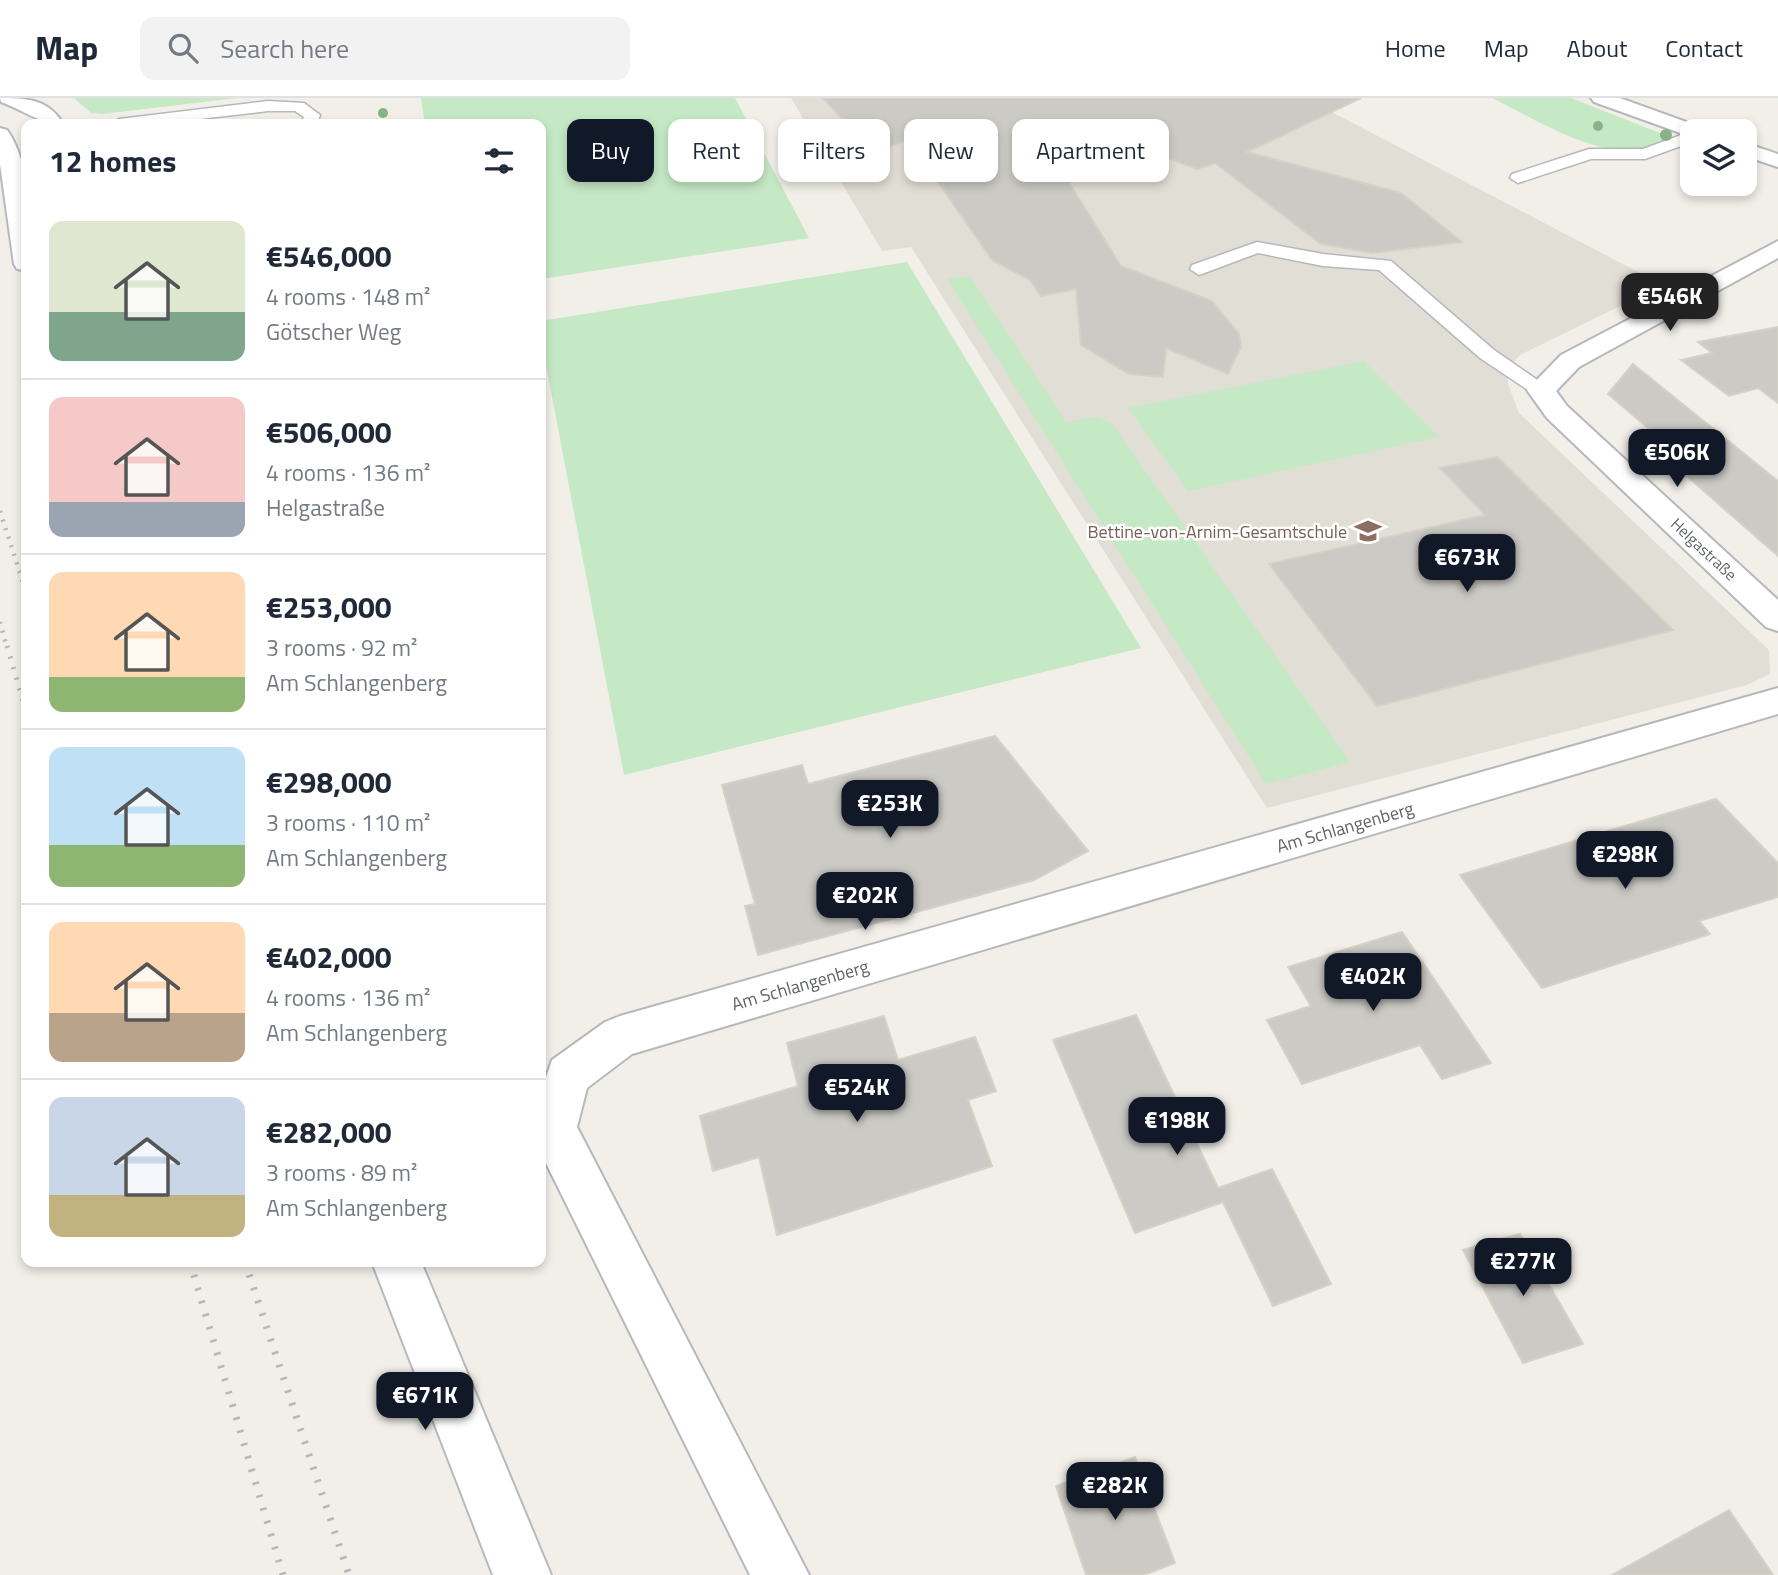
<!DOCTYPE html>
<html lang="en">
<head>
<meta charset="utf-8">
<style>
  :root { --surface:#fff; --page:#f2f2f3; --text:#1f2937; --muted:#747a83; --line:#e0e1e3; --accent:#111827 }
  body { margin:0; font-family:"Titillium Web",sans-serif; background:var(--page); color:var(--text); height:100vh; display:flex; flex-direction:column; font-size:26px; white-space:nowrap }
  * { box-sizing:border-box; margin:0 }
  p { font-size:23px; color:var(--muted) }
  .icon { flex:none; width:38px; height:38px; fill:none; stroke:currentColor; stroke-width:2; stroke-linecap:round; stroke-linejoin:round }
  .map { position:relative; flex:1; overflow:hidden }
  .panel { position:absolute; left:21px; top:21px; width:525px; height:1148px; display:flex; flex-direction:column; background:var(--surface); border-radius:14px; box-shadow:0 4px 10px #0003 }
  .panel>* { flex:none }
  .top-card { position:absolute; left:567px; top:21px; width:665px; height:63px; display:flex; gap:14px }
  .buttons { position:absolute; left:1680px; top:21px; display:grid; gap:14px }
  .buttons a { display:grid; place-items:center; width:77px; height:77px; border-radius:14px; background:var(--surface); box-shadow:0 4px 10px #0003; font-size:35px }
  .price { position:absolute; translate:-50% -60px; padding:0 16px; border-radius:14px; background:var(--accent); color:#fff; font-size:23px; line-height:46px; filter:drop-shadow(0 2px 4px #0008) }
  .price::after { content:''; position:absolute; left:50%; top:42px; width:21px; height:16px; margin-left:-10px; background:inherit; clip-path:polygon(0 0,100% 0,50% 100%) }
  .price.active { background:#222; color:#fff }
  ul { padding:0; list-style:none }
  li { display:flex; align-items:center; gap:21px; height:175px; padding:0 28px }
  li+li { border-top:2px solid var(--line) }
  li span { display:grid; place-items:center; flex:none; width:196px; height:140px; border-radius:14px; color:#555 }
  li>.icon { margin-inline-start:auto }
  span .icon { width:84px; height:84px; fill:#fffc; stroke-width:1 }
  li b { font-size:30px }
  h2 { display:flex; justify-content:space-between; align-items:center; height:84px; padding:0 28px; font-size:30px }
  .pill { padding:0 24px; border-radius:14px; background:var(--surface); box-shadow:0 4px 10px #0003; font-size:24px; line-height:63px }
  .pill.active { background:var(--accent); color:#fff }
  header { display:flex; align-items:center; gap:42px; box-sizing:border-box; height:98px; padding:0 35px; background:var(--surface); border-bottom:2px solid var(--line) }
  header strong { font-size:33px }
  nav { display:flex; gap:38px; margin-inline-start:auto; font-size:24px }
  .search { width:490px; height:63px; background:var(--page); display:flex; align-items:center; gap:18px; box-sizing:border-box; padding:0 24px; border-radius:14px; color:var(--muted); font-size:26px }
  .map>svg:first-child { display:block }
</style>
</head>
<body>
<header>
<strong>Map</strong>
<div class="search"><svg class="icon" aria-label="search" viewBox="0 0 24 24"><circle cx="10" cy="10" r="6"/><path d="M15 15l6 6"/></svg>Search here</div>
<nav><a>Home</a><a>Map</a><a>About</a><a>Contact</a></nav>
</header>
<div class="map">
<svg width="1778" height="1477" viewBox="0 0 1778 1477">
  <rect width="100%" height="100%" fill="#f1efe8"/>
  <polygon fill="#e1ded6" points="791,0 1305,0 1663,187 1520,257 1508,272 1508,286 1519,315 1769,552 1770,576 1747,587 1267,710 911,149 882,153"/>
  <g fill="#c5e8c5">
    <polygon points="74,0 237,0 102,16 91,15"/>
    <polygon points="421,0 735,0 809,140 541,181 541,26 425,26"/>
    <path d="M1492,0H1571L1670,39C1626,80 1536,21 1492,0Z"/>
    <polygon points="907,164 1141,550 624,677 541,241 541,223"/>
    <polygon points="970,178 1066,324 1095,319 1111,324 1350,664 1266,686 947,181"/>
    <polygon points="1364,263 1439,339 1188,393 1128,310"/>
  </g>
  <g fill="#cccac5" stroke="#d6d1c6" stroke-width="2">
    <polygon points="823,0 1361,0 1247,54 1401,95 1462,144 1372,155 1321,146 1215,65 1197,71 1135,48 1042,41 1121,168 1212,203 1239,236 1241,249 1228,276 1166,250 1163,279 1129,276 1081,247 1076,191 1041,198 1030,182 992,162 908,41 879,53 865,45"/>
    <polygon points="1778,229 1778,305 1758,290 1729,298 1681,262 1712,255 1698,244"/>
    <polygon points="1633,266 1778,383 1778,458 1649,345 1663,343 1608,296"/>
    <polygon points="1497,359 1673,532 1377,608 1269,466 1485,417 1440,370"/>
    <polygon points="995,638 1088,753 1034,782 758,857 745,808 755,806 722,687 802,667 808,686"/>
    <polygon points="1716,701 1778,765 1778,799 1699,823 1710,836 1542,890 1460,777"/>
    <polygon points="1402,834 1491,965 1442,981 1420,947 1302,986 1267,922 1311,908 1288,869"/>
    <polygon points="1136,917 1218,1090 1272,1071 1331,1186 1273,1208 1223,1104 1135,1135 1053,942"/>
    <polygon points="884,918 898,962 975,939 996,993 968,1002 992,1068 777,1137 759,1059 713,1073 700,1018 798,988 787,945"/>
    <polygon points="1520,1136 1583,1246 1523,1265 1463,1152"/>
    <polygon points="1135,1359 1175,1465 1144,1477 1086,1477 1056,1388"/>
    <polygon points="1729,1412 1773,1477 1612,1477"/>
  </g>
  <g fill="none" stroke-linecap="round" stroke-linejoin="round">
    <g stroke="#b5b8bc" stroke-width="3">
      <g id="lane">
        <polygon points="268,3 304,5 320,17 317,26 301,26 304,19 295,13 268,13 156,26 111,26 119,21"/>
        <polygon points="1692,33 1692,44 1645,61 1591,61 1518,85 1510,80 1512,76 1589,51 1643,51"/>
        <polygon points="1257,144 1323,156 1391,163 1494,252 1552,292 1541,298 1534,296 1480,260 1379,172 1323,168 1258,155 1199,177 1190,171 1192,167"/>
      </g>
    </g>
    <g stroke="#b5b8bc" stroke-width="4">
      <g id="street">
        <polygon points="1591,0 1620,0 1700,29 1703,33 1692,33 1692,39 1686,37 1594,4"/>
        <polygon points="1745,45 1778,56 1778,69 1745,58"/>
        <polygon points="1778,143 1778,160 1579,269 1556,293 1567,308 1778,502 1778,533 1766,529 1547,320 1527,292 1561,257"/>
        <polygon points="1778,590 1778,616 632,956 587,990 577,1029 809,1477 750,1477 541,1055 541,994 552,962 605,924 620,918"/>
      </g>
    </g>
    <g stroke="#b6babf" stroke-width="4">
      <g id="secondary">
        <path d="M0,0C26,0 49,1 63,26C41,27 24,12 1,4Z"/>
        <path d="M0,30L7,32C34,70 28,129 26,173L17,171L14,166L0,66Z"/>
        <polygon points="372,1164 421,1164 551,1477 493,1477"/>
      </g>
    </g>
    <use href="#lane" fill="#fff" fill-rule="evenodd"/>
    <use href="#street" fill="#fff" fill-rule="evenodd"/>
    <use href="#secondary" fill="#fff" fill-rule="evenodd"/>
    <g stroke="#b6b7b8" stroke-width="4.5" stroke-dasharray="2 7" stroke-linecap="butt">
      <polyline points="0,413 26,494"/>
      <polyline points="0,524 7,550"/>
    </g>
    <polyline stroke="#b6b7b8" stroke-width="5" stroke-dasharray="2 9" stroke-linecap="butt" points="7,548 26,613"/>
    <g stroke="#b6b7b8" stroke-width="7" stroke-dasharray="2.5 11" stroke-linecap="butt">
      <polyline points="190,1164 283,1477"/>
      <polyline points="245,1164 349,1477"/>
    </g>
  </g>
  <g fill="#89b387">
    <circle cx="383" cy="15" r="5"/>
    <circle cx="1598" cy="28" r="5"/>
    <circle cx="1666" cy="37" r="6"/>
  </g>
  <defs>
    <g id="school-bare" transform="scale(2.1)"><path d="M0-5L7-2L0 1L-7-2ZM-4 1L0 2.5L4 1V4Q0 6-4 4Z" fill="#8d6e63" stroke="#fff" stroke-width="2.5" paint-order="stroke"/></g>
  </defs>
  <g fill-rule="evenodd">
    <use href="#school-bare" x="1368" y="433"/>
  </g>
  <g text-anchor="middle" dominant-baseline="central" stroke-width="5" stroke-linejoin="round" paint-order="stroke">
    <g font-size="16" fill="#5f6368" stroke="#fff">
      <text transform="translate(1704 451) rotate(43)">Helgastraße</text>
    </g>
    <g font-size="18" fill="#785e54" stroke="#fff" text-anchor="end">
      <text x="1347" y="433">Bettine-von-Arnim-Gesamtschule</text>
    </g>
    <g font-size="18" fill="#5f6368" stroke="#fff">
      <text transform="translate(1345 729) rotate(-16)">Am Schlangenberg</text>
      <text transform="translate(800 887) rotate(-16)">Am Schlangenberg</text>
    </g>
  </g>
</svg>
<div class="buttons">
<a><svg class="icon" aria-label="layers" viewBox="0 0 24 24"><path d="M12 4l9 5-9 5-9-5zM3 14l9 5 9-5"/></svg></a>
</div>
<b class="price active" style="left:1670px;top:235px">€546K</b>
<b class="price" style="left:1677px;top:391px">€506K</b>
<b class="price" style="left:1467px;top:496px">€673K</b>
<b class="price" style="left:890px;top:742px">€253K</b>
<b class="price" style="left:1625px;top:793px">€298K</b>
<b class="price" style="left:865px;top:834px">€202K</b>
<b class="price" style="left:1373px;top:915px">€402K</b>
<b class="price" style="left:857px;top:1026px">€524K</b>
<b class="price" style="left:1177px;top:1059px">€198K</b>
<b class="price" style="left:1523px;top:1200px">€277K</b>
<b class="price" style="left:425px;top:1334px">€671K</b>
<b class="price" style="left:1115px;top:1424px">€282K</b>
<div class="top-card">
<a class="pill active">Buy</a>
<a class="pill">Rent</a>
<a class="pill">Filters</a>
<a class="pill">New</a>
<a class="pill">Apartment</a>
</div>
<section class="panel">
<h2>12 homes<svg class="icon" aria-label="filters" viewBox="0 0 24 24"><path d="M4 7h16M4 17h16"/><circle cx="9" cy="7" r="2"/><circle cx="15" cy="17" r="2"/></svg></h2>
<ul>
<li><span style="background:linear-gradient(#dfe7d0 65%,#7fa58c 0)"><svg class="icon" aria-label="home" viewBox="0 0 24 24"><path d="M3 11l9-7 9 7M6 9v11h12V9"/></svg></span><div><b>€546,000</b><p>4 rooms · 148 m²</p><p>Götscher Weg</p></div></li>
<li><span style="background:linear-gradient(#f6c9c9 75%,#9aa5b1 0)"><svg class="icon" aria-label="home" viewBox="0 0 24 24"><path d="M3 11l9-7 9 7M6 9v11h12V9"/></svg></span><div><b>€506,000</b><p>4 rooms · 136 m²</p><p>Helgastraße</p></div></li>
<li><span style="background:linear-gradient(#ffd9b3 75%,#8fb573 0)"><svg class="icon" aria-label="home" viewBox="0 0 24 24"><path d="M3 11l9-7 9 7M6 9v11h12V9"/></svg></span><div><b>€253,000</b><p>3 rooms · 92 m²</p><p>Am Schlangenberg</p></div></li>
<li><span style="background:linear-gradient(#bfe0f5 70%,#8fb573 0)"><svg class="icon" aria-label="home" viewBox="0 0 24 24"><path d="M3 11l9-7 9 7M6 9v11h12V9"/></svg></span><div><b>€298,000</b><p>3 rooms · 110 m²</p><p>Am Schlangenberg</p></div></li>
<li><span style="background:linear-gradient(#ffd9b3 65%,#b9a48a 0)"><svg class="icon" aria-label="home" viewBox="0 0 24 24"><path d="M3 11l9-7 9 7M6 9v11h12V9"/></svg></span><div><b>€402,000</b><p>4 rooms · 136 m²</p><p>Am Schlangenberg</p></div></li>
<li><span style="background:linear-gradient(#c9d6e8 70%,#c2b280 0)"><svg class="icon" aria-label="home" viewBox="0 0 24 24"><path d="M3 11l9-7 9 7M6 9v11h12V9"/></svg></span><div><b>€282,000</b><p>3 rooms · 89 m²</p><p>Am Schlangenberg</p></div></li>
</ul>
</section>
</div>
</body>
</html>
